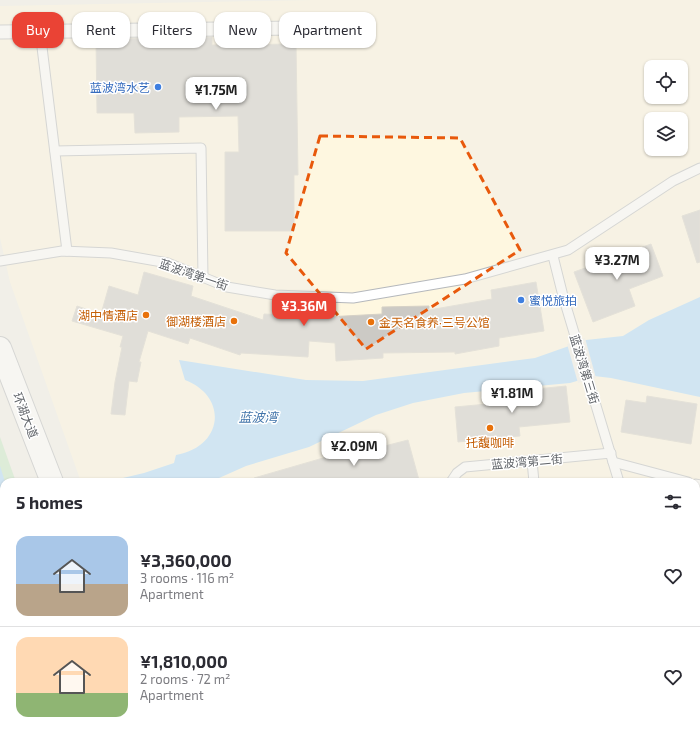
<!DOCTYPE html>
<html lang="en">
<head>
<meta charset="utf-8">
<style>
  :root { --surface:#fff; --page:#f7f7f7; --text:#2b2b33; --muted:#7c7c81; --line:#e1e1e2; --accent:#ea4335 }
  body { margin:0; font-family:"Exo 2","Noto Sans SC",sans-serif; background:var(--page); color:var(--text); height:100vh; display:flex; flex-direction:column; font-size:15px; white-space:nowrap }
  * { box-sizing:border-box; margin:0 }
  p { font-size:13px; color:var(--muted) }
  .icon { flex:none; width:22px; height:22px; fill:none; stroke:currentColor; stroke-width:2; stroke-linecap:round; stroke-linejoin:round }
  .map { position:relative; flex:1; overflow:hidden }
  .panel { position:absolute; left:0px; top:478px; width:700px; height:256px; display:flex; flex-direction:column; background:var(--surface); border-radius:12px 12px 0 0; box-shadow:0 1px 3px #0004 }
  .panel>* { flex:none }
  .top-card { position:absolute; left:12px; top:12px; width:400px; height:36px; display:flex; gap:8px }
  .fabs { position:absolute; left:644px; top:60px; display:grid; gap:8px }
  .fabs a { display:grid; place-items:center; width:44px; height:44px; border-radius:8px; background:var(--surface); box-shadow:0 1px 3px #0004; font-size:20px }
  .price { position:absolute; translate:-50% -34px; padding:0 9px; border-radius:8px; background:#fff; color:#222; font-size:13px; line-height:26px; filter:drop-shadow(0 1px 2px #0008) }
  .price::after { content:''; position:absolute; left:50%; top:24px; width:12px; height:9px; margin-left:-6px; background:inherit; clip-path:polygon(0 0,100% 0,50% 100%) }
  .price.on { background:var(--accent); color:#fff }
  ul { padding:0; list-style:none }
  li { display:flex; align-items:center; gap:12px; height:100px; padding:0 16px }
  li+li { border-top:1px solid var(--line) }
  li span { display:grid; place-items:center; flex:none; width:112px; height:80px; border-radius:12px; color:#555 }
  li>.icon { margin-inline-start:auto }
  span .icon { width:48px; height:48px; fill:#fffc; stroke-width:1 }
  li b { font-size:17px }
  h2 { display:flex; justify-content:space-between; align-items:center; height:48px; padding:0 16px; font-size:17px }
  .tag { padding:0 14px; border-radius:12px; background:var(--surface); box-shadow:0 1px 3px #0004; font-size:14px; line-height:36px }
  .tag.on { background:var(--accent); color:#fff }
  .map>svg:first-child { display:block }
</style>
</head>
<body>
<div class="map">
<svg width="700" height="734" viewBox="0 0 700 734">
  <rect width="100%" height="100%" fill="#f1efe8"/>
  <path fill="#fef7e0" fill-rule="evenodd" d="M313,0H700V722H696V482H81L10,282L0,238V6ZM651,67H681V97H651ZM651,119H681V149H651Z"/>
  <polygon fill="#c5e8c5" points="0,437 16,482 4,482 4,730 116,730 117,734 0,734"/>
  <g fill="#aadaff">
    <path d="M700,297V397L611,378L594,376L570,383L464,393L413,403L376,415L309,447L246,466L210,482H106L144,473L174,463L176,455C223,447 229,397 185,380L179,360L306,380L363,381L535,358L586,340L623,336L649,320Z"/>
    <polygon points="0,466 5,482 4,506 0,504"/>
  </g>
  <polygon fill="#f1efe8" points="585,338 596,378 578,383 567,344"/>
  <g fill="#cccac5" stroke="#d6d1c6">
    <polygon points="212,37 212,45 296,44 298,175 294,175 294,231 225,231 225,152 239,152 238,116 179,117 179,132 135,133 134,113 97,113 96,39"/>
    <polygon points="700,210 700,262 697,263 682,216"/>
    <polygon points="651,244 663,276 629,289 635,306 593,322 574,272"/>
    <polygon points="144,272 193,286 191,296 263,320 264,314 308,316 308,318 382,314 382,307 429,306 429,310 492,299 491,290 536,282 544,331 499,338 499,346 455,354 455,352 383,353 383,358 336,361 335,343 309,341 308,357 241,353 240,355 190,338 188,344 148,331 139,362 141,362 137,382 129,381 125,415 111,414 115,382 122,347 120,347 123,336 72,321 77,306 101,314 109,286 138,295"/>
    <polygon points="566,386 570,422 519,427 520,436 458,442 455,407 498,403 497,393"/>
    <polygon points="647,396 697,404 691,444 621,432 626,400 646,403"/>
    <polygon points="408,440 419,480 410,482 254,482 254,478 368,445 369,450"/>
  </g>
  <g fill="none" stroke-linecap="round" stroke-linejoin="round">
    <g stroke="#b5b8bc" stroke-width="11">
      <g id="service">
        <polyline points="40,31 67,251"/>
        <polyline points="55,151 201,148 203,277"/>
        <polyline points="553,256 563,296 619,482"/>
        <polyline points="0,261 62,251 111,253 168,263 227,287 275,295 353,298 465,279 568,250 673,181 700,168"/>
        <polyline points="532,461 534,482"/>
        <polyline points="613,462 688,482"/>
        <polyline points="451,482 457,473 465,467 611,453"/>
        <polyline points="696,484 700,485"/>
        <polyline points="0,527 4,529"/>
        <polyline points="0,656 4,656"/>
        <polyline points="696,698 700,698"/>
        <polyline points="646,730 646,734"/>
        <polyline points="443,734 443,730"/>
      </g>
    </g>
    <g stroke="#b5b8bc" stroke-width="15">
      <polyline id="pedestrian" points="1,32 298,28"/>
    </g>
    <g stroke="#b5b8bc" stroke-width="24">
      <g id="tertiary">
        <polyline points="0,348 52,482"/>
        <polyline points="136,730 137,734"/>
      </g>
    </g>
    <use href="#service" stroke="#fff" stroke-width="9"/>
    <use href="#pedestrian" stroke="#fff" stroke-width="13"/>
    <use href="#tertiary" stroke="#fff" stroke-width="22"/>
  </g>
  <path d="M0 0H700V734H0ZM320,136L460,138L520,250L366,349L286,253Z" fill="#f1efe8" fill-opacity=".55" fill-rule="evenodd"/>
  <path fill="none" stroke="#e8590c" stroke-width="3" stroke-dasharray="8 5" stroke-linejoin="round" d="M320,136L460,138L520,250L366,349L286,253Z"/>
  <g fill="#3f7fe0" stroke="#fff" stroke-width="1.5">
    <circle cx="158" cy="87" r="4"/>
    <circle cx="521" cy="300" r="4"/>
  </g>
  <g fill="#e8710a" stroke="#fff" stroke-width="1.5">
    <circle cx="146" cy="315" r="4"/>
    <circle cx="234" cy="321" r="4"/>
    <circle cx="371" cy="322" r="4"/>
    <circle cx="490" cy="428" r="4"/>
  </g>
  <g text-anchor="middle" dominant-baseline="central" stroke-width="3" stroke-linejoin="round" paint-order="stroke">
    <g font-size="12" fill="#366cbe" stroke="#fff" text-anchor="end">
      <text x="150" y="87">蓝波湾水艺</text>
      <text x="529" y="300" text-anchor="start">蜜悦旅拍</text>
    </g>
    <g font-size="12" fill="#5f6368" stroke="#fff">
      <text transform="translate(194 274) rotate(19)">蓝波湾第一街</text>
      <text transform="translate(585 369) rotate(73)">蓝波湾第三街</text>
      <text transform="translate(26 415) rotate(69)">环湖大道</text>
      <text transform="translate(527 461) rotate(-5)">蓝波湾第二街</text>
    </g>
    <g font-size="12" fill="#c56008" stroke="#fff" text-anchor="end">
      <text x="138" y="315">湖中情酒店</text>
      <text x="226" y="321">御湖楼酒店</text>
      <text x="379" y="322" text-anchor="start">金天名食养·三号公馆</text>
      <text x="490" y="442" text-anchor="middle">托馥咖啡</text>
    </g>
    <g font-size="13" font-style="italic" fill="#4174aa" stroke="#fff">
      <text x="258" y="417">蓝波湾</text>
    </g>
  </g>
</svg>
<div class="fabs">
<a><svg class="icon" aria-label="locate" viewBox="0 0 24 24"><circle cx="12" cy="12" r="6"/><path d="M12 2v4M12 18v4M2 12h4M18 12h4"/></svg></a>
<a><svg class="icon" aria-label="layers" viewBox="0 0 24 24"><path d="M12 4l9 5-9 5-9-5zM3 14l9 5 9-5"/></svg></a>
</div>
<b class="price" style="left:216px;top:111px">¥1.75M</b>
<b class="price" style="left:617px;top:281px">¥3.27M</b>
<b class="price on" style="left:304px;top:327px">¥3.36M</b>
<b class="price" style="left:512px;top:414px">¥1.81M</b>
<b class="price" style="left:354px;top:467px">¥2.09M</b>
<div class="top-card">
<a class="tag on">Buy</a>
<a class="tag">Rent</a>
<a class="tag">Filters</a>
<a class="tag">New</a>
<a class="tag">Apartment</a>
</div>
<section class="panel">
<h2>5 homes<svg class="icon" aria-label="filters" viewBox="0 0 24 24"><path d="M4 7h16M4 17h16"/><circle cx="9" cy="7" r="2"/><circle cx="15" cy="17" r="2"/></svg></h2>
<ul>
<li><span style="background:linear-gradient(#a9c7e8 60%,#b9a48a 0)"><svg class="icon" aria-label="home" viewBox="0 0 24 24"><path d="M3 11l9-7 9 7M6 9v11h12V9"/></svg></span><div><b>¥3,360,000</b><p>3 rooms · 116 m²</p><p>Apartment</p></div><svg class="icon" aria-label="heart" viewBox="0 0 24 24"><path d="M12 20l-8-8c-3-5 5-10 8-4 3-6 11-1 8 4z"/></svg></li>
<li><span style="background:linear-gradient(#ffd9b3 70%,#8fb573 0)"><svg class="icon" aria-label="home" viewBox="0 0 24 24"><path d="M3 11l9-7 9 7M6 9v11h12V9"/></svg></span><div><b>¥1,810,000</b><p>2 rooms · 72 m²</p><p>Apartment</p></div><svg class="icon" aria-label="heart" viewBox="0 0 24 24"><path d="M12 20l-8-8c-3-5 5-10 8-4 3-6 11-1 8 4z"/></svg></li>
</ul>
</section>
</div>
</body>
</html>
